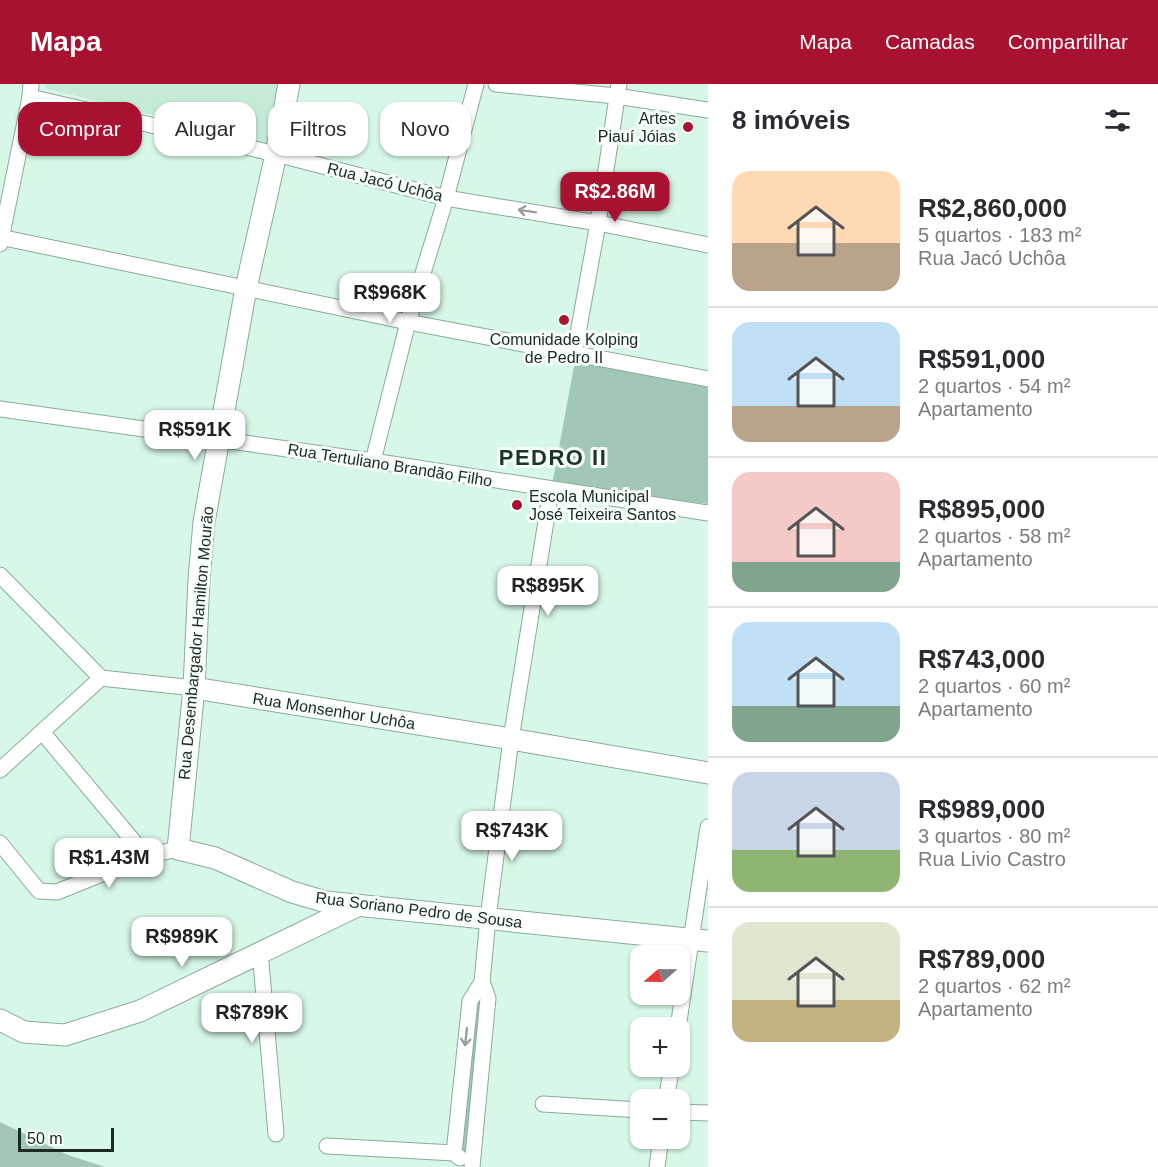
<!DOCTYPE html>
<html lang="pt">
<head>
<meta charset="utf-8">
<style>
  :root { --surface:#fff; --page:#f2f2f3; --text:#2b2b33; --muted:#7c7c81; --line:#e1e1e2; --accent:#a81130 }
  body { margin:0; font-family:Arial,sans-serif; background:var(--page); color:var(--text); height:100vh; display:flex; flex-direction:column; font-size:22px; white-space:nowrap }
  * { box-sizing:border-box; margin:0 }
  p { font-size:20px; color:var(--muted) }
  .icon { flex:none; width:33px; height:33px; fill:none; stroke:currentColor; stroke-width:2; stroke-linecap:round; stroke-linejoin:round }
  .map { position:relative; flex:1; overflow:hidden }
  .sheet { display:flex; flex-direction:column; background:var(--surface); width:450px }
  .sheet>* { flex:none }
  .hud { position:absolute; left:18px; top:18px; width:570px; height:54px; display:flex; gap:12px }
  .needle { width:39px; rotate:250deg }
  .tools { position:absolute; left:630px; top:861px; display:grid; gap:12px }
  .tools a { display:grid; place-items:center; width:60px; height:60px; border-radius:12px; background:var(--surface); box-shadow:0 2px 4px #0004; font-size:30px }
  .scale { position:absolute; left:18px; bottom:15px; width:96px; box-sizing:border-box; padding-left:6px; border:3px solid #1d2923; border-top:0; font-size:16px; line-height:21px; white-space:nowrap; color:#1d2923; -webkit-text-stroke:4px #f7fefa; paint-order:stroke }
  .price { position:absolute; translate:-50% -51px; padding:0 14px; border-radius:12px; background:#fff; color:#222; font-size:20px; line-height:39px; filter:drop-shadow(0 2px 3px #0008) }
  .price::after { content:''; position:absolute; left:50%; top:36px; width:18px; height:14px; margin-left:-9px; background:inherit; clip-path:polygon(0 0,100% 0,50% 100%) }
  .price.current { background:var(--accent); color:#fff }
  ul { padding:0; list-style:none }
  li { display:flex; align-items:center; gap:18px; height:150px; padding:0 24px }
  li+li { border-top:2px solid var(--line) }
  li span { display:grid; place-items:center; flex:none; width:168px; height:120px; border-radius:18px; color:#555 }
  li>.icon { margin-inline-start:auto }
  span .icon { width:72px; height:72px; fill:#fffc; stroke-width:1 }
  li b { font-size:26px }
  h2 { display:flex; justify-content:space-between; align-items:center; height:72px; padding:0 24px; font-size:26px }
  .tag { padding:0 21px; border-radius:18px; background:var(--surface); box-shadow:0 2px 4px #0004; font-size:21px; line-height:54px }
  .tag.current { background:var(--accent); color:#fff }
  header { display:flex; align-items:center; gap:36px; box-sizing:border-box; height:84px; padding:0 30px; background:var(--accent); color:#fff }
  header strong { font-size:28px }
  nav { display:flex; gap:33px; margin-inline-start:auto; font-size:21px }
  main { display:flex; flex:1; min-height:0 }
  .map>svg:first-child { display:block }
</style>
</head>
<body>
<header>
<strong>Mapa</strong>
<nav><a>Mapa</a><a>Camadas</a><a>Compartilhar</a></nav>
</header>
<main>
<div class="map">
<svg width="708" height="1083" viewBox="0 0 708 1083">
  <rect width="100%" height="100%" fill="#d7f8e6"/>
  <polygon fill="#c3ebd6" points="45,0 282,0 271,61 45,4"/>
  <g fill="#a1c8b4">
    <polygon points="575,277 708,300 708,420 552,401"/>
    <polygon points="474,914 485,914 469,1069 456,1067"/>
    <polygon points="0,1038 68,1071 105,1083 0,1083"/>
  </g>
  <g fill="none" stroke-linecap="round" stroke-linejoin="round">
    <g stroke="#8bab9a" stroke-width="17">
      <g id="street">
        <polyline points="496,0 616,12 708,26"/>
        <polyline points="30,13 276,70 446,114 598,139 708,161"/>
        <polyline points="0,153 408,238 708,295"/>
        <polyline points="0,160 30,13 31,0"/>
        <polyline points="574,271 598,139 619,0"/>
        <polyline points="0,325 373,377 708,429"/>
        <polyline points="373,377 408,238 446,114 476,0"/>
        <polyline points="0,491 101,594 194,604"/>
        <polyline points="43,649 146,772"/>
        <polyline points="0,686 101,594"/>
        <polyline points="0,759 39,807 57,808 146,772 178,765"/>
        <polyline points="260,867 276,1050"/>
        <polyline points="678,944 708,743"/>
        <polyline points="666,1016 672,982"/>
        <polyline points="543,1020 640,1026"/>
        <polyline points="680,1028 708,1029"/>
        <polyline points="327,1062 454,1069 460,1074"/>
        <polyline points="454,1069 470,917 482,898 488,834 511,655 551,406"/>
        <polyline points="472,1083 488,914 482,898"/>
        <polyline points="657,1083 661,1054"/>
      </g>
    </g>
    <g stroke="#8bab9a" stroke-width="23">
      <g id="secondary">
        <polyline points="289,0 276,70 246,204 204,438 199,495 194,604 178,765 215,774 292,808 326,818 708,857"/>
        <polyline points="194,604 511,655 708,689"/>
        <polyline points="0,936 24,948 65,951 140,927 357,822"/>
      </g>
    </g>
    <use href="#street" stroke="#fff" stroke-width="15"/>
    <use href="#secondary" stroke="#fff" stroke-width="21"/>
  </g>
  <defs><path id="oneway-shaft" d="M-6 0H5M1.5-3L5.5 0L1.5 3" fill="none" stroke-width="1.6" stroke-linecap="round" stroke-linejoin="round" transform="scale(1.5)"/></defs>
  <g stroke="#999f9c">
    <use href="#oneway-shaft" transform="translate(527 127) rotate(-171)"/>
    <use href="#oneway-shaft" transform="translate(466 953) rotate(96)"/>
  </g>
  <g fill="#a81130" stroke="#f7fefa" stroke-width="2">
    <circle cx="688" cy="43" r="6"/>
    <circle cx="564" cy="236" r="6"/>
    <circle cx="517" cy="421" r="6"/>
  </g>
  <g text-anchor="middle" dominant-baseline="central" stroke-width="6" stroke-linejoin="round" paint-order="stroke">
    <g font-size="16" fill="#1d2923" stroke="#f7fefa" text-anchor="end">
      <text x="676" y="34">Artes<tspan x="676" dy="18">Piauí Jóias</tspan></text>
      <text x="564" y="255" text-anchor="middle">Comunidade Kolping<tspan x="564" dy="18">de Pedro II</tspan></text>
      <text x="529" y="412" text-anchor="start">Escola Municipal<tspan x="529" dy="18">José Teixeira Santos</tspan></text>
    </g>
    <g font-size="16" fill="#1d2923" stroke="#f7fefa">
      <text transform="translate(385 98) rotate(14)">Rua Jacó Uchôa</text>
      <text transform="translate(390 381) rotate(9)">Rua Tertuliano Brandão Filho</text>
      <text transform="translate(196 559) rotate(-85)">Rua Desembargador Hamilton Mourão</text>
      <text transform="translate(334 627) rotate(9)">Rua Monsenhor Uchôa</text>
      <text transform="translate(419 826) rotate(7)">Rua Soriano Pedro de Sousa</text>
    </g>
    <g font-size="22" font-weight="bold" letter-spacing="1.5" fill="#1a3629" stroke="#f7fefa">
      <text x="553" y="373">PEDRO II</text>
    </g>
  </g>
</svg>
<div class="tools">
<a><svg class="needle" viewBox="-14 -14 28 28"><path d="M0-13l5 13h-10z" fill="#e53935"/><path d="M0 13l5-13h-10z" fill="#7c7c81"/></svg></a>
<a>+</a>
<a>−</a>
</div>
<div class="scale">50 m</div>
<b class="price current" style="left:615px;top:139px">R$2.86M</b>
<b class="price" style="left:390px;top:240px">R$968K</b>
<b class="price" style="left:195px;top:377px">R$591K</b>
<b class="price" style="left:548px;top:533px">R$895K</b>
<b class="price" style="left:512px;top:778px">R$743K</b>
<b class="price" style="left:109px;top:805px">R$1.43M</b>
<b class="price" style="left:182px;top:884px">R$989K</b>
<b class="price" style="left:252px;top:960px">R$789K</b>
<div class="hud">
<a class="tag current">Comprar</a>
<a class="tag">Alugar</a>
<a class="tag">Filtros</a>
<a class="tag">Novo</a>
</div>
</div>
<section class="sheet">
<h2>8 imóveis<svg class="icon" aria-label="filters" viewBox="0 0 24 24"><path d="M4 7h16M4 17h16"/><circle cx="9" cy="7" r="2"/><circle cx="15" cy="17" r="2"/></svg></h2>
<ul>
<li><span style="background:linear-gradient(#ffd9b3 60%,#b9a48a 0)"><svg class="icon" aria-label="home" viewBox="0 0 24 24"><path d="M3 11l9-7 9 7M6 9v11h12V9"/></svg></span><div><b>R$2,860,000</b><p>5 quartos · 183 m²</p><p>Rua Jacó Uchôa</p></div></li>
<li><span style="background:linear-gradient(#bfe0f5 70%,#b9a48a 0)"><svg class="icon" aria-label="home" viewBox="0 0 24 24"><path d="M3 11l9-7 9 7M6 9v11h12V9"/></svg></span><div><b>R$591,000</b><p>2 quartos · 54 m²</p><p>Apartamento</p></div></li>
<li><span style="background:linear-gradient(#f6c9c9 75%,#7fa58c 0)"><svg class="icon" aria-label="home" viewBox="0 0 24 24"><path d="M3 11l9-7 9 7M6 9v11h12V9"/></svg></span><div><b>R$895,000</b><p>2 quartos · 58 m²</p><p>Apartamento</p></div></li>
<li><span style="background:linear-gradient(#bfe0f5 70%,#7fa58c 0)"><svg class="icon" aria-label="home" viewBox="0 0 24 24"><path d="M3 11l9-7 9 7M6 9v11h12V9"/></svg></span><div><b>R$743,000</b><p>2 quartos · 60 m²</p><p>Apartamento</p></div></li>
<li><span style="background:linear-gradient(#c9d6e8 65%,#8fb573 0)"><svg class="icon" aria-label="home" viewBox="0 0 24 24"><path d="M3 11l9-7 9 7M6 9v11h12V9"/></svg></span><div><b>R$989,000</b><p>3 quartos · 80 m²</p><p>Rua Livio Castro</p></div></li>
<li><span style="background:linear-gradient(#dfe7d0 65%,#c2b280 0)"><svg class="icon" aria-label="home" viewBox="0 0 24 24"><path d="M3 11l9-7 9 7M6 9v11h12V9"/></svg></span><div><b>R$789,000</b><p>2 quartos · 62 m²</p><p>Apartamento</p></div></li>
</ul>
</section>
</main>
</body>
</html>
